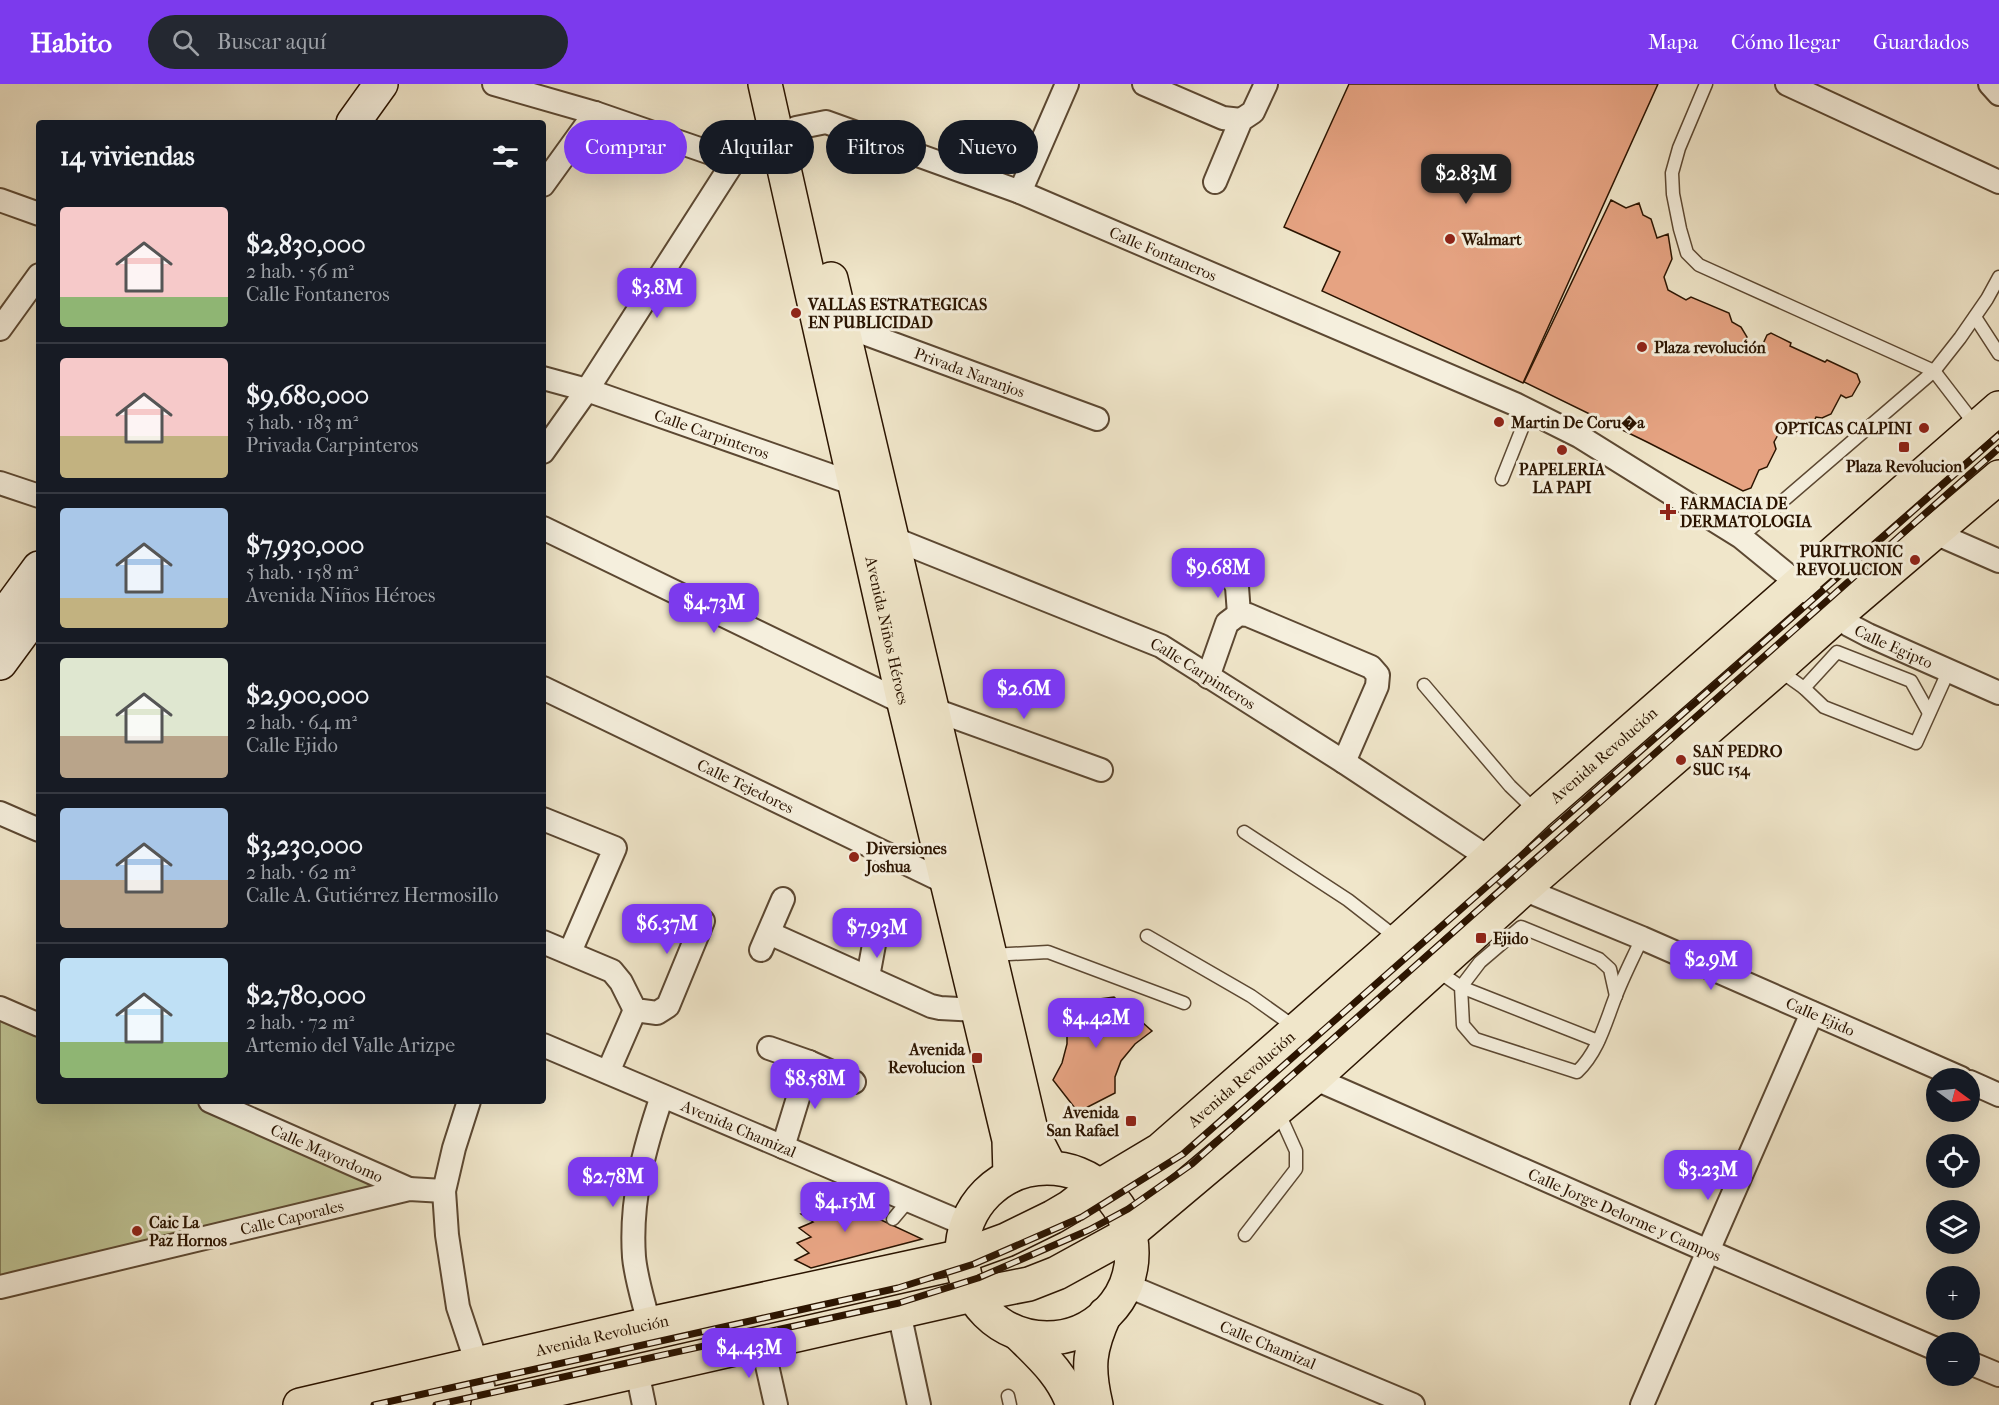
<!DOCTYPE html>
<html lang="es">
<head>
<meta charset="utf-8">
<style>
  :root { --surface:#171b24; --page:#242831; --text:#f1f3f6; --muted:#9ea1a6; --line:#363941; --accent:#7c3aed }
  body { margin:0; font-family:"IM FELL French Canon",serif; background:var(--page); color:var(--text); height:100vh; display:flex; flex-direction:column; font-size:22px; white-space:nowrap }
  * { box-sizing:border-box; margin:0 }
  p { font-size:20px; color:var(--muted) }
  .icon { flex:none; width:33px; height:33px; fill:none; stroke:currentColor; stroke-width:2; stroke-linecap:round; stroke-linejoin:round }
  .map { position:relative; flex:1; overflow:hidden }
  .sheet { position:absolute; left:36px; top:36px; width:510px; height:984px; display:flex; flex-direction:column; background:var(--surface); border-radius:6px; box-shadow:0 6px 24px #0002 }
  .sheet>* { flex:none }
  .guide { position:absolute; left:564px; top:36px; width:570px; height:54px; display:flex; gap:12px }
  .needle { width:39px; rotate:105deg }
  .buttons { position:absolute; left:1926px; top:984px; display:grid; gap:12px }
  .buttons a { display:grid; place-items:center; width:54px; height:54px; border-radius:50%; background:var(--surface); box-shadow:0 6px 24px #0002; font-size:30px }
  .price { position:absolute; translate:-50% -51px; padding:0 14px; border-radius:12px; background:var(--accent); color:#fff; font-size:20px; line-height:39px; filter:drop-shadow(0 2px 3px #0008) }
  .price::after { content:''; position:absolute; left:50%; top:36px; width:18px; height:14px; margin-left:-9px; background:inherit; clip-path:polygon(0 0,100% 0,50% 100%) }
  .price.current { background:#222; color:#fff }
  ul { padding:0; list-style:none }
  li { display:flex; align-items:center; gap:18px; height:150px; padding:0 24px }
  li+li { border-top:2px solid var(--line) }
  li span { display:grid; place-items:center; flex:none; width:168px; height:120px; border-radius:6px; color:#555 }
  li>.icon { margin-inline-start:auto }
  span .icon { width:72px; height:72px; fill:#fffc; stroke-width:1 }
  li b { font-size:26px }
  h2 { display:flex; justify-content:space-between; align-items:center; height:72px; padding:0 24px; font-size:26px }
  .chip { padding:0 21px; border-radius:27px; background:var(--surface); box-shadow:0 6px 24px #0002; font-size:21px; line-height:54px }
  .chip.current { background:var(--accent); color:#fff }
  header { display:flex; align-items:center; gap:36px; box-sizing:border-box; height:84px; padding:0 30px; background:var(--accent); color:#fff }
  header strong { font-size:28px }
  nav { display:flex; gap:33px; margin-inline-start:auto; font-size:21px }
  .search { width:420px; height:54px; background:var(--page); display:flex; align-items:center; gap:15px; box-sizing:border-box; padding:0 21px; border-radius:33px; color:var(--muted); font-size:22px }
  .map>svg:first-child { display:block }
</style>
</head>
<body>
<header>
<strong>Habito</strong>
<div class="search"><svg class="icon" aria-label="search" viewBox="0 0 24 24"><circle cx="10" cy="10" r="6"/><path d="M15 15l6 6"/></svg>Buscar aquí</div>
<nav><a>Mapa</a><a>Cómo llegar</a><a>Guardados</a></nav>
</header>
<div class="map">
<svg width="1999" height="1321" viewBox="0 0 1999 1321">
  <rect width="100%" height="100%" fill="#f0e6ca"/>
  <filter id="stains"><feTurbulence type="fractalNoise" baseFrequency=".00333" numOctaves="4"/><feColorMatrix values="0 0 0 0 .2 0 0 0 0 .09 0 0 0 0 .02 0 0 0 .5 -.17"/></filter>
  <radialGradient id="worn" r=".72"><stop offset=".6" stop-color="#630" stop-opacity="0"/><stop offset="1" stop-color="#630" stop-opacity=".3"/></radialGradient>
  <polygon fill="#bec394" stroke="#746c4a" stroke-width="1.5" points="0,931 39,947 39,1017 202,1017 409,1105 0,1196"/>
  <g fill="#e6a382" stroke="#2b1400" stroke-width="1.5">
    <polygon points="1349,0 1658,0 1523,299 1322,207 1340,168 1284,143"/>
    <polygon points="1611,116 1626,124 1639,119 1643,131 1651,135 1657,154 1668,150 1672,175 1664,193 1668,206 1686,216 1691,213 1729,229 1732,238 1741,243 1747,253 1742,264 1758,271 1767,251 1771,249 1791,259 1790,262 1825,278 1827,276 1857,290 1860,298 1852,312 1846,314 1841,311 1831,330 1822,334 1816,333 1809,348 1802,350 1783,342 1774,358 1776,365 1767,383 1759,386 1751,404 1743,407 1647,358 1524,298"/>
    <polygon points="1114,913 1152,947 1135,960 1121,977 1115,993 1115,1009 1078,1028 1053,996 1062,979 1067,960 1067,939 1062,920"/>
    <polygon points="821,1108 922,1155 811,1184 795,1176 809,1169 797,1159 811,1153 799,1144 813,1138 801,1130 815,1125 803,1117"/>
  </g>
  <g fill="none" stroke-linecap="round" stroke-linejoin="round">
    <g stroke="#5c4832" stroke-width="15">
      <g id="service">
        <polyline points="1706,0 1679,64 1672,89 1673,110 1680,145 1687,169 1699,181 1934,287 1977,343"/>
        <polyline points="1975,233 1999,270"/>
        <polyline points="1502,395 1529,327"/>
        <polyline points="1741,453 1934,287 1960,254 1987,215 1999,193"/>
        <polyline points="1779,586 1804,604 1824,623 1916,659 1948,588"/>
        <polyline points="1424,601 1510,702 1537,728"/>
        <polyline points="1804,604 1837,568 1911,597 1929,629"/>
        <polyline points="1244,748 1348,816 1398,855"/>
        <polyline points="1147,852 1251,912 1296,944"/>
        <polyline points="991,871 1048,868 1184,919"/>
        <path d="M1435,885L1461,903L1463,941L1475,955L1577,988C1598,968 1605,940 1615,914C1623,893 1633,874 1642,854"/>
        <polyline points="1598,957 1461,903 1480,878 1521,843 1599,875 1610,885 1616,912"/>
        <polyline points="893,1135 909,1116"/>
        <polyline points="1245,1151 1296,1085 1296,1067 1278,1027"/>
        <polyline points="1008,1312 1010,1321"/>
      </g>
    </g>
    <g stroke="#5c4832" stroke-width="26">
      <g id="minor">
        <path id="s1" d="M494,0L595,29L734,77L757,72L779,61L796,44L826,38L1020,108L1515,320L1579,352L1741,453L1849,541L1868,551L1999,609"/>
        <polyline points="1144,0 1223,34 1241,36"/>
        <polyline points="1787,0 1999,98"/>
        <polyline points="1990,0 1999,10"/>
        <polyline points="1215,98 1241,36 1253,28 1266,0"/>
        <polyline points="543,101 595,29"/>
        <polyline points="1020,108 1067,0"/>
        <polyline points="0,116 39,130"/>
        <path id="s2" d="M842,241L1097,335"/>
        <polyline points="0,245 39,191"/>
        <path id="s3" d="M543,294L587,306L866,404"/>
        <polyline points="543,368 587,306 734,77"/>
        <polyline points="0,399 39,412"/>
        <polyline points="543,444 904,619"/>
        <polyline points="1935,449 1999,477"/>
        <path id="s4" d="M892,454L1161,562L1344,678L1480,768L1523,805L1642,854L1961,994"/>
        <polyline points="1231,491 1237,503 1239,530"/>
        <polyline points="1208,593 1227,539 1239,530 1248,531 1371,583 1378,591 1377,602 1344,678"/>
        <path id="s5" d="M543,604L947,799"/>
        <polyline points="932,625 1101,686"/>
        <polyline points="0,729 39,746"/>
        <polyline points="543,735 615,764 570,868"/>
        <polyline points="769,849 931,922 940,924 978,926"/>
        <polyline points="543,858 612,887 621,898 635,926 657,929 668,922 703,837"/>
        <polyline points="761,866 783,815"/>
        <polyline points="868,893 878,839"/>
        <polyline points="0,924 39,941"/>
        <path id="s6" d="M543,961L967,1141"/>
        <polyline points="769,964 809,978 854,998"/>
        <polyline points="608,988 635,926"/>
        <path id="s7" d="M1313,995L1325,999L1708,1167L1936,1265"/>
        <polyline points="1970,998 1999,1011"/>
        <path id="s8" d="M210,1017L409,1105"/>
        <polyline points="469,1017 454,1064 444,1107 447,1151 458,1223 477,1280 488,1321"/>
        <polyline points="783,1063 809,978"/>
        <path id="s9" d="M1126,1201L1413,1321"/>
        <path id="s10" d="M0,1203L409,1105L444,1107"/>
        <polyline points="899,1228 919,1321"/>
        <path d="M649,1240C644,1219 636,1195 634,1173C630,1116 644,1065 662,1012"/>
        <polyline points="762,1259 776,1321"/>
        <polyline points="1970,1279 1999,1291"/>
        <polyline points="637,1287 644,1321"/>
        <polyline points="1642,1321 1708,1167 1812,929"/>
      </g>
    </g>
    <g stroke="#2b1400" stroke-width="36">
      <g id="secondary">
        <polyline points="353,39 381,0"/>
        <polyline points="0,537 39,484"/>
        <polyline points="0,579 39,526"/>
      </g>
    </g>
    <g stroke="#2b1400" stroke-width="36">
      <g id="primary">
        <path id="s11" d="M765,0L904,619L1009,1056L1010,1092"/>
        <polyline points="831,195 1031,1046 1050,1083"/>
        <circle cx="1047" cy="1169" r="85"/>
        <path d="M1019,1250C1041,1272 1063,1291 1073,1321"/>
        <path id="s12" d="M300,1321L649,1240L962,1172L1006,1156L1053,1133L1070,1123L1088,1109L1160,1066L1399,856L1489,775L1537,729L1999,324"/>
        <polyline points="488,1321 973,1211 1029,1200 1057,1189 1130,1149 1313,995 1523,805 1777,585 1836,532 1999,393"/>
        <path d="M1096,1321C1087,1283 1089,1265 1105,1230"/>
      </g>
    </g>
    <use href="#service" stroke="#f5efdd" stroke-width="12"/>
    <use href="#minor" stroke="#f5efdd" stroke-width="22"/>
    <use href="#secondary" stroke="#f5efdd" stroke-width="33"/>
    <use href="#primary" stroke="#f0e6ca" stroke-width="33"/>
    <g stroke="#2b1400" stroke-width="7">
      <g id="rail">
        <polyline points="374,1321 898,1204 974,1180 1082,1133 1183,1070 1999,351"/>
        <polyline points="436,1321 899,1219 978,1194 1089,1146 1128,1125 1192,1080 1999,364"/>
      </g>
    </g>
    <use href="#rail" stroke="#f5efdd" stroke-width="4.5" stroke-dasharray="14" stroke-linecap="butt"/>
  </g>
  <g fill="#8f2418" stroke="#f5efdd" stroke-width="2">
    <circle cx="1450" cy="155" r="6"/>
    <circle cx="796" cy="229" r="6"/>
    <circle cx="1642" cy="263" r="6"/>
    <circle cx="1499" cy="338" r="6"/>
    <circle cx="1924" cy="344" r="6"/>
    <rect x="1898" y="357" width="12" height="12" rx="3"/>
    <circle cx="1562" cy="366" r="6"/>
    <path d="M1665 419h6v6h6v6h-6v6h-6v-6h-6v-6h6z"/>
    <circle cx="1915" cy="476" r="6"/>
    <circle cx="1681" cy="676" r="6"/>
    <circle cx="854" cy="773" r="6"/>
    <rect x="1475" y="848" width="12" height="12" rx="3"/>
    <rect x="971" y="968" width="12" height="12" rx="3"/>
    <rect x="1125" y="1031" width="12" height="12" rx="3"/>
    <circle cx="137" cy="1147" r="6"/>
  </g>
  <g text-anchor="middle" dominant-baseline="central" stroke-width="6" stroke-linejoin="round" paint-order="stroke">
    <g font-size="16" font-weight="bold" fill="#2b1400" stroke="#f5efdd" text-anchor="start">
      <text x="1462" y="155">Walmart</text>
      <text x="808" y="220">VALLAS ESTRATEGICAS<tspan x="808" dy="18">EN PUBLICIDAD</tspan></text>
      <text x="1654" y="263">Plaza revolución</text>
      <text x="1511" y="338">Martin De Coru�a</text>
      <text x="1912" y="344" text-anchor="end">OPTICAS CALPINI</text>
      <text x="1904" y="382" text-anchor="middle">Plaza Revolucion</text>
      <text x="1562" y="385" text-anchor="middle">PAPELERIA<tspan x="1562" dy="18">LA PAPI</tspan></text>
      <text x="1680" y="419">FARMACIA DE<tspan x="1680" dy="18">DERMATOLOGIA</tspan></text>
      <text x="1903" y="467" text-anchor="end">PURITRONIC<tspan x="1903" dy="18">REVOLUCION</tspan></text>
      <text x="1693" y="667">SAN PEDRO<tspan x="1693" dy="18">SUC 154</tspan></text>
      <text x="866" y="764">Diversiones<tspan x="866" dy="18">Joshua</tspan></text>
      <text x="1493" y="854">Ejido</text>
      <text x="965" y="965" text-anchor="end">Avenida<tspan x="965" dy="18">Revolucion</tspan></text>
      <text x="1119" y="1028" text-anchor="end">Avenida<tspan x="1119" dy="18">San Rafael</tspan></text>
      <text x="149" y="1138">Caic La<tspan x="149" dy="18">Paz Hornos</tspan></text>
    </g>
    <g font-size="16" fill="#2b1400" stroke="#f5efdd">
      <text stroke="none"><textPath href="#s1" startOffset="717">Calle Fontaneros</textPath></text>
      <text stroke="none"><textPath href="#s2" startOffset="136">Privada Naranjos</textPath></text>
      <text stroke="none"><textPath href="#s3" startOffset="178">Calle Carpinteros</textPath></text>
      <text stroke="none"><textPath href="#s11" startOffset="560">Avenida Niños Héroes</textPath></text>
      <text stroke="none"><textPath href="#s1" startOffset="1551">Calle Egipto</textPath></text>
      <text stroke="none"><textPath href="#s4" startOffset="340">Calle Carpinteros</textPath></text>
      <text stroke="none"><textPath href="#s12" startOffset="1498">Avenida Revolución</textPath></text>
      <text stroke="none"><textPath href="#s5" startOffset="225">Calle Tejedores</textPath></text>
      <text stroke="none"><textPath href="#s4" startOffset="1050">Calle Ejido</textPath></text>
      <text stroke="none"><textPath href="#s12" startOffset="1012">Avenida Revolución</textPath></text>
      <text stroke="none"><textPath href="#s6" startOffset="213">Avenida Chamizal</textPath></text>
      <text stroke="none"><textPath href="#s8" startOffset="128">Calle Mayordomo</textPath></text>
      <text stroke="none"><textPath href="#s7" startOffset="340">Calle Jorge Delorme y Campos</textPath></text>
      <text stroke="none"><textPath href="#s10" startOffset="300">Calle Caporales</textPath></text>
      <text stroke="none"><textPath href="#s12" startOffset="310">Avenida Revolución</textPath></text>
      <text stroke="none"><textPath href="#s9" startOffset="154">Calle Chamizal</textPath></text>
    </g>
  </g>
  <rect width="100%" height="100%" filter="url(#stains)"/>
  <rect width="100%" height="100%" fill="url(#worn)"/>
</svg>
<div class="buttons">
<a><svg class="needle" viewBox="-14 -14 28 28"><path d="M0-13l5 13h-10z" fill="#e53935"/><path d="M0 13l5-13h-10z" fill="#9ea1a6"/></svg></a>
<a><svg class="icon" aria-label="locate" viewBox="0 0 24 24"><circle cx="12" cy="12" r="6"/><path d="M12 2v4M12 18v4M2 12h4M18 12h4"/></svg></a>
<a><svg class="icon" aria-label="layers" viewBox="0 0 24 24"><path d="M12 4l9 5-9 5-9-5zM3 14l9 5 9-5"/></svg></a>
<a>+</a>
<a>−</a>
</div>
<b class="price current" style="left:1466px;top:121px">$2.83M</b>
<b class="price" style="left:657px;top:235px">$3.8M</b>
<b class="price" style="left:1218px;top:515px">$9.68M</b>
<b class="price" style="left:714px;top:550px">$4.73M</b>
<b class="price" style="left:1024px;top:636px">$2.6M</b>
<b class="price" style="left:667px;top:871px">$6.37M</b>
<b class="price" style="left:877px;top:875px">$7.93M</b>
<b class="price" style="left:1711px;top:907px">$2.9M</b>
<b class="price" style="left:1096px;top:965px">$4.42M</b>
<b class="price" style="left:815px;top:1026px">$8.58M</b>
<b class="price" style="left:1708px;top:1117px">$3.23M</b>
<b class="price" style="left:613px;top:1124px">$2.78M</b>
<b class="price" style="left:845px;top:1149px">$4.15M</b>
<b class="price" style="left:749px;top:1295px">$4.43M</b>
<div class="guide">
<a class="chip current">Comprar</a>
<a class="chip">Alquilar</a>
<a class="chip">Filtros</a>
<a class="chip">Nuevo</a>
</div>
<section class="sheet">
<h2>14 viviendas<svg class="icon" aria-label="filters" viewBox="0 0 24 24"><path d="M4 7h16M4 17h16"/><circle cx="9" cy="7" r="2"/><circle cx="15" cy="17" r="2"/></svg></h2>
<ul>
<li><span style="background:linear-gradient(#f6c9c9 75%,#8fb573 0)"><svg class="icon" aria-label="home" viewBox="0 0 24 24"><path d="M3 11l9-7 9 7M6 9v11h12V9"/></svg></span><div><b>$2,830,000</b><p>2 hab. · 56 m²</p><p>Calle Fontaneros</p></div></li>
<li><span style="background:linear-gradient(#f6c9c9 65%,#c2b280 0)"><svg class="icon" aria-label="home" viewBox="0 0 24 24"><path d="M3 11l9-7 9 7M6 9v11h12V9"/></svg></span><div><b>$9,680,000</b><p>5 hab. · 183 m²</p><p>Privada Carpinteros</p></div></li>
<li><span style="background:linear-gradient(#a9c7e8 75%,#c2b280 0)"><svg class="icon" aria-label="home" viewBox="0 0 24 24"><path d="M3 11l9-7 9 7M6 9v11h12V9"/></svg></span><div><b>$7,930,000</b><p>5 hab. · 158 m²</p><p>Avenida Niños Héroes</p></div></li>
<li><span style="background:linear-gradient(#dfe7d0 65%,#b9a48a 0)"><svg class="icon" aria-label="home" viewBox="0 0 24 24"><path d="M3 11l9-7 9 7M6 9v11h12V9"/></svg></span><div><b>$2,900,000</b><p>2 hab. · 64 m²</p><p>Calle Ejido</p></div></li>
<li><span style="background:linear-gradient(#a9c7e8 60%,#b9a48a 0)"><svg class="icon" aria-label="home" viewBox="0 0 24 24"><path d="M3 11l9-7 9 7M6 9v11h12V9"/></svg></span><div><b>$3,230,000</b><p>2 hab. · 62 m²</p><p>Calle A. Gutiérrez Hermosillo</p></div></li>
<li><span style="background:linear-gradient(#bfe0f5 70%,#8fb573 0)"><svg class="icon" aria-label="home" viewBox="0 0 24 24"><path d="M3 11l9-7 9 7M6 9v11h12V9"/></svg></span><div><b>$2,780,000</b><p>2 hab. · 72 m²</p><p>Artemio del Valle Arizpe</p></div></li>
</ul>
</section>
</div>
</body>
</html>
